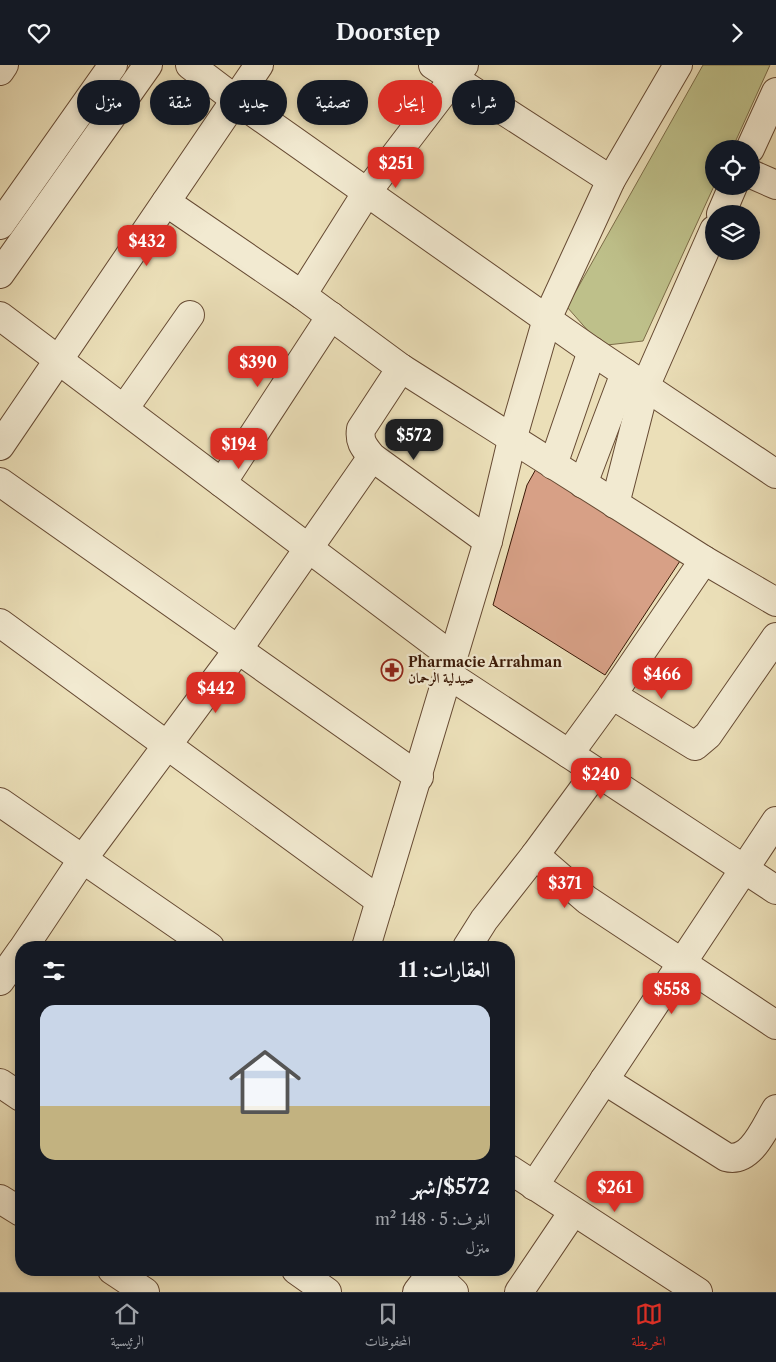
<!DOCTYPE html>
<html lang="ar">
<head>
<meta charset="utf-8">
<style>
  :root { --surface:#171b24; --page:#20242c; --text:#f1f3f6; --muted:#9ea1a6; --line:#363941; --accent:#d93025 }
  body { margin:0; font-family:"Libre Caslon Text",Amiri,serif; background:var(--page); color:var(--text); direction:rtl; height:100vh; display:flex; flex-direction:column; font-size:19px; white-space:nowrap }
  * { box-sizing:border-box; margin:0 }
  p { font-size:16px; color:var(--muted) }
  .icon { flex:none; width:28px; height:28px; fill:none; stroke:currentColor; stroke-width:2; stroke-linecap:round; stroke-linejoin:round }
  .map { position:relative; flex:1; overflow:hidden; direction:ltr }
  .drawer { position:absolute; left:15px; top:876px; width:500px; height:335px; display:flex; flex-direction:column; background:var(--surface); border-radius:20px; box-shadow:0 2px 8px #0003; direction:rtl }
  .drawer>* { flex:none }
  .top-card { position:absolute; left:15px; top:15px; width:500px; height:45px; direction:rtl; display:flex; gap:10px }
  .controls { position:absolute; left:705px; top:75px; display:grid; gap:10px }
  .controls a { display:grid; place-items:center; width:55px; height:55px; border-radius:50%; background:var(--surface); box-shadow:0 2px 8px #0003; font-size:25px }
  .price { position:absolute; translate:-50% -42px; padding:0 11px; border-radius:10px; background:var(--accent); color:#fff; font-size:16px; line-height:32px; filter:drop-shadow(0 1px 2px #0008) }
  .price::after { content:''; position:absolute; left:50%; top:30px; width:15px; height:11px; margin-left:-8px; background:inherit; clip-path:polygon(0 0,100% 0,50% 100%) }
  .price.active { background:#222; color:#fff }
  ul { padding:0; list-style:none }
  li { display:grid; align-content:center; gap:10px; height:265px; padding:0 25px }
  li+li { border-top:1px solid var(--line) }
  li span { display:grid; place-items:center; height:155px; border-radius:15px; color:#555 }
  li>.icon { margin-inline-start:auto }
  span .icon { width:90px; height:90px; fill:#fffc; stroke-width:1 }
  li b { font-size:21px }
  h2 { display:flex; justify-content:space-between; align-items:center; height:60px; padding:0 25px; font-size:21px }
  .tag { padding:0 18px; border-radius:22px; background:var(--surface); box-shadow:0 2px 8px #0003; font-size:18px; line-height:45px }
  .tag.active { background:var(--accent); color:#fff }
  header { display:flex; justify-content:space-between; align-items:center; height:65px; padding:0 25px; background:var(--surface); font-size:22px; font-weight:800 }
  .tabs { display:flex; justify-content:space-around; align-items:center; height:70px; border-top:1px solid var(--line); background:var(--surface); font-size:14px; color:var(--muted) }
  .tabs a { display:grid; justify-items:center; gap:2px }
  .tabs .active { color:var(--accent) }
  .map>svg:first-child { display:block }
</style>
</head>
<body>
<header><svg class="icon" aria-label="forward" viewBox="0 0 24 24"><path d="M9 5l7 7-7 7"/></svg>Doorstep<svg class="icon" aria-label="heart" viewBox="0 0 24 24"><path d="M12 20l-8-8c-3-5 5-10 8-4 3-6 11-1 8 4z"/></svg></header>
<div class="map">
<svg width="776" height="1227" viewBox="0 0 776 1227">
  <rect width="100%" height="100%" fill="#ebdfb8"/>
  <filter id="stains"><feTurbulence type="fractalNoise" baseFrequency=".004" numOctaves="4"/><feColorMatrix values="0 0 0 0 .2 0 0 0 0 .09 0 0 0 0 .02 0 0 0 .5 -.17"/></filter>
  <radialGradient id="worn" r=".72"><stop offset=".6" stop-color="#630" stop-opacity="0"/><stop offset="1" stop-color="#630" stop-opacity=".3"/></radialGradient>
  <polygon fill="#bec08a" stroke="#7c6c48" points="703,0 770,0 732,84 714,84 714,121 643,276 607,280 590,268 567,242"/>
  <polygon fill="#d7a086" stroke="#3a1907" points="536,404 680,496 605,610 493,540 527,420"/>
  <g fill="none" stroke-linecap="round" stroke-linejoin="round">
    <g stroke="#664a33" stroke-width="30">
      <g id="minor">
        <polyline points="190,0 236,35 592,286 776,409"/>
        <polyline points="433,0 611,115"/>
        <polyline points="0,6 4,0"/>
        <polyline points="750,84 776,27"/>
        <polyline points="751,109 776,120"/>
        <polyline points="166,137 302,230 401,303 704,495 776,537"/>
        <polyline points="721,149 733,121"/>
        <polyline points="0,160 113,0"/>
        <polyline points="0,209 148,0"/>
        <polyline points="302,230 367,127 464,0"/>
        <polyline points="0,251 453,592"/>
        <path d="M401,303L361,364C359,377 364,382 372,392L488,476"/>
        <polyline points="124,344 190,250"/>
        <polyline points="0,381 259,0"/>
        <polyline points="553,400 592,286"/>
        <polyline points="0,417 419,712"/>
        <polyline points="222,418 331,251"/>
        <polyline points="583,419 625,308"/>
        <polyline points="615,439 645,322 714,165"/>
        <polyline points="0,558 380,836"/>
        <polyline points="449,610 776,825"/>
        <polyline points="612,630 704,495"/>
        <polyline points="569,689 612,630 695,681 708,670 776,572"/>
        <polyline points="0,737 210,882"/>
        <polyline points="535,790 596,707"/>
        <polyline points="24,882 82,795 237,586 372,392"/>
        <polyline points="366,882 488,476 512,375 547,254 611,115 678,0"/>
        <polyline points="467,882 484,855 535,790 587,835 776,960"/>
        <polyline points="0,916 21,886"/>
        <path d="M604,1015L726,1092C751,1099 765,1062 776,1044"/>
        <polyline points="0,1018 21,1032"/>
        <polyline points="509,1104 698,1227"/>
        <polyline points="534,1121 776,756"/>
        <polyline points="0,1134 21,1147"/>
        <polyline points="112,1205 145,1227"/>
        <polyline points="296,1205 327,1227"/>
        <polyline points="433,1207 454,1227"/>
        <polyline points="417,1227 434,1205"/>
        <polyline points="519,1227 573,1147"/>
      </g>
    </g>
    <use href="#minor" stroke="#f2ead1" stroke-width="28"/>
  </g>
  <defs>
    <g id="pharmacy-ring" transform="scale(1.125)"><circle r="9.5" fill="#f2ead1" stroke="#8f2418" stroke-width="1.5"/><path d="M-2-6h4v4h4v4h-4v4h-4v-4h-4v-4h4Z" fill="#8f2418"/></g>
  </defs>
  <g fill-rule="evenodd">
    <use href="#pharmacy-ring" x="392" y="605"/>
  </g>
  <g text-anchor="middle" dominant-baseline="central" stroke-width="4.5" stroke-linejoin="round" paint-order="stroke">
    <g font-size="14" font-weight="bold" fill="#3a1907" stroke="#f2ead1" text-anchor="start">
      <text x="408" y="597">Pharmacie Arrahman<tspan x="408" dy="16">صيدلية الرحمان</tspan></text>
    </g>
  </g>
  <rect width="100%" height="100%" filter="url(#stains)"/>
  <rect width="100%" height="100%" fill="url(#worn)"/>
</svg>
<div class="controls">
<a><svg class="icon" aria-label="locate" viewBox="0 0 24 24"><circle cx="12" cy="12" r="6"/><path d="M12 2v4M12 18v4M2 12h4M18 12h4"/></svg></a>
<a><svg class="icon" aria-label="layers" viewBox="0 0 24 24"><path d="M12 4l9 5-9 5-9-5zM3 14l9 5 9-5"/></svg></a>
</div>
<b class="price" style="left:396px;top:124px">$251</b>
<b class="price" style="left:147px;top:202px">$432</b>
<b class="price" style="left:258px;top:323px">$390</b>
<b class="price active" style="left:414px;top:396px">$572</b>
<b class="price" style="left:239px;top:405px">$194</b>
<b class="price" style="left:662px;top:635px">$466</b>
<b class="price" style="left:216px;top:649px">$442</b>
<b class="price" style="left:601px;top:735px">$240</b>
<b class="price" style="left:565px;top:844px">$371</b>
<b class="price" style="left:672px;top:950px">$558</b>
<b class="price" style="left:615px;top:1148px">$261</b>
<div class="top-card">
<a class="tag">شراء</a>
<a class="tag active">إيجار</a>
<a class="tag">تصفية</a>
<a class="tag">جديد</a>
<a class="tag">شقة</a>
<a class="tag">منزل</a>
</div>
<section class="drawer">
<h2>العقارات: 11<svg class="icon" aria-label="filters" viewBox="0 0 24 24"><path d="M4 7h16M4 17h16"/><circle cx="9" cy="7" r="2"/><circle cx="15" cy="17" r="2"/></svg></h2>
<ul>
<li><span style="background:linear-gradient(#c9d6e8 65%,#c2b280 0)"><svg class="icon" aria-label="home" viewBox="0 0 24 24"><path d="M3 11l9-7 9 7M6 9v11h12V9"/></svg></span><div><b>$572/شهر</b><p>الغرف: 5 · 148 m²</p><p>منزل</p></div></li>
</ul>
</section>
</div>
<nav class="tabs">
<a class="active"><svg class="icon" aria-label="map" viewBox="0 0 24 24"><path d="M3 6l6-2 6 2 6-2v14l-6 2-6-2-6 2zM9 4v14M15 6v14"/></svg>الخريطة</a>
<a><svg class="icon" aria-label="saved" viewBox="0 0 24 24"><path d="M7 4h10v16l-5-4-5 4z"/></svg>المحفوظات</a>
<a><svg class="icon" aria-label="home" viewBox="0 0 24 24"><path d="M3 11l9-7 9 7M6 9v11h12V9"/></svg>الرئيسية</a>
</nav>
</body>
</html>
